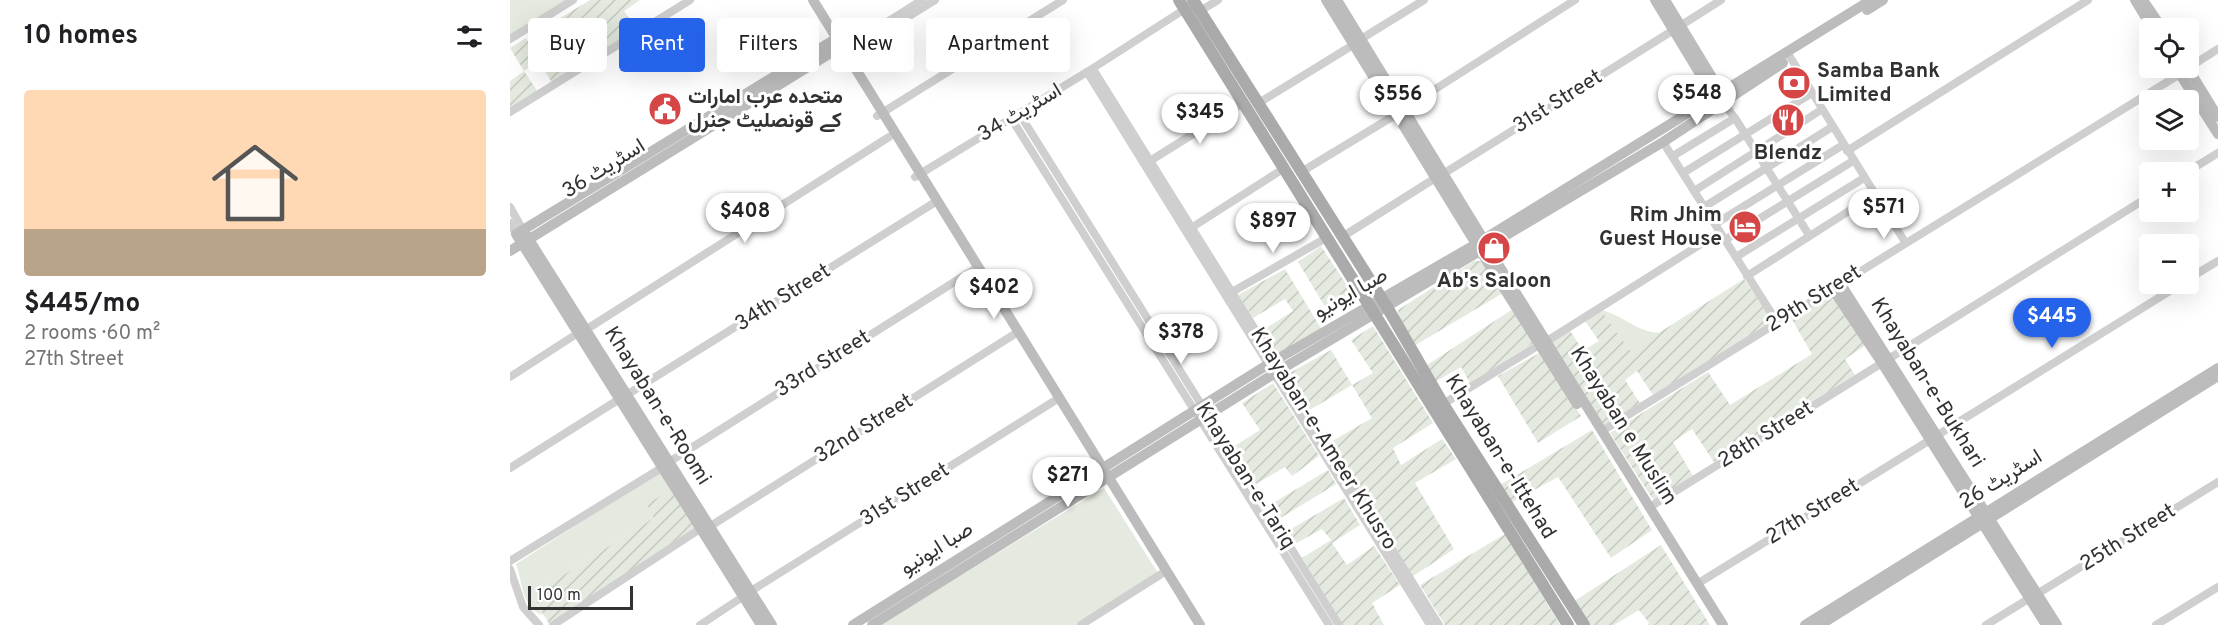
<!DOCTYPE html>
<html lang="en">
<head>
<meta charset="utf-8">
<style>
  :root { --surface:#fff; --page:#f6f6f6; --text:#202124; --muted:#757577; --accent:#2563eb }
  body { margin:0; font-family:Overpass,Vazirmatn,sans-serif; background:var(--page); color:var(--text); height:100vh; display:flex; flex-direction:column; font-size:22px; white-space:nowrap }
  * { box-sizing:border-box; margin:0 }
  p { font-size:20px; color:var(--muted) }
  .icon { flex:none; width:33px; height:33px; fill:none; stroke:currentColor; stroke-width:2; stroke-linecap:round; stroke-linejoin:round }
  .map { position:relative; flex:1; overflow:hidden }
  .drawer { display:flex; flex-direction:column; background:var(--surface); width:510px }
  .drawer>* { flex:none }
  .guide { position:absolute; left:18px; top:18px; width:570px; height:54px; display:flex; gap:12px }
  .buttons { position:absolute; left:1629px; top:18px; display:grid; gap:12px }
  .buttons a { display:grid; place-items:center; width:60px; height:60px; border-radius:6px; background:var(--surface); box-shadow:0 6px 24px #0002; font-size:30px }
  .scale { position:absolute; left:18px; bottom:15px; width:105px; box-sizing:border-box; padding-left:6px; border:3px solid #323232; border-top:0; font-size:16px; line-height:21px; white-space:nowrap; color:#323232; -webkit-text-stroke:4px #fff; paint-order:stroke }
  .price { position:absolute; translate:-50% -51px; padding:0 14px; border-radius:21px; background:#fff; color:#222; font-size:20px; line-height:39px; filter:drop-shadow(0 2px 3px #0008) }
  .price::after { content:''; position:absolute; left:50%; top:36px; width:18px; height:14px; margin-left:-9px; background:inherit; clip-path:polygon(0 0,100% 0,50% 100%) }
  .price.active { background:var(--accent); color:#fff }
  ul { padding:0; list-style:none }
  li { display:grid; align-content:center; gap:12px; height:318px; padding:0 24px }
  li span { display:grid; place-items:center; height:186px; border-radius:6px; color:#555 }
  li>.icon { margin-inline-start:auto }
  span .icon { width:108px; height:108px; fill:#fffc; stroke-width:1 }
  li b { font-size:26px }
  h2 { display:flex; justify-content:space-between; align-items:center; height:72px; padding:0 24px; font-size:26px }
  .chip { padding:0 21px; border-radius:6px; background:var(--surface); box-shadow:0 6px 24px #0002; font-size:21px; line-height:54px }
  .chip.active { background:var(--accent); color:#fff }
  main { display:flex; flex:1; min-height:0 }
  .map>svg:first-child { display:block }
</style>
</head>
<body>
<main>
<section class="drawer">
<h2>10 homes<svg class="icon" aria-label="filters" viewBox="0 0 24 24"><path d="M4 7h16M4 17h16"/><circle cx="9" cy="7" r="2"/><circle cx="15" cy="17" r="2"/></svg></h2>
<ul>
<li><span style="background:linear-gradient(#ffd9b3 75%,#b9a48a 0)"><svg class="icon" aria-label="home" viewBox="0 0 24 24"><path d="M3 11l9-7 9 7M6 9v11h12V9"/></svg></span><div><b>$445/mo</b><p>2 rooms · 60 m²</p><p>27th Street</p></div></li>
</ul>
</section>
<div class="map">
<svg width="1708" height="625" viewBox="0 0 1708 625">
  <defs>
    <pattern id="garden-furrows" width="10" height="10" patternUnits="userSpaceOnUse" patternTransform="scale(1.5)"><rect width="10" height="10" fill="#e4eadf"/><path d="M-1 1l2-2M0 10L10 0M9 11l2-2" fill="none" stroke="#c4c9c0"/></pattern>
  </defs>
  <rect width="100%" height="100%" fill="#fff"/>
  <g fill="#e4eadf">
    <polygon points="0,0 59,0 0,37"/>
    <path d="M1091,310C1115,316 1124,331 1150,333L1120,352Z"/>
    <path d="M149,472L162,489L145,518L22,595L33,615C12,609 13,583 6,564Z"/>
    <polygon points="594,488 648,573 566,625 370,625"/>
  </g>
  <g fill="url(#garden-furrows)">
    <polygon points="80,0 130,0 114,11 127,30 42,83 29,61 14,71 28,92 0,109 0,81 14,71 0,48 16,38 30,61 46,52 32,29"/>
    <polygon points="811,246 842,293 839,304 820,315 788,262"/>
    <polygon points="964,261 974,261 993,293 904,346 889,319 888,310"/>
    <polygon points="775,269 812,330 766,357 750,332 783,311 775,299 743,318 728,295"/>
    <polygon points="1234,279 1263,321 1143,395 1127,371 1115,380 1130,403 1094,425 1042,341 1059,329 1073,351 1089,341 1075,321 1091,310 1120,351"/>
    <polygon points="1321,292 1356,345 1335,359 1345,375 1204,462 1182,429 1163,442 1183,476 1144,501 1100,433 1198,372 1220,405 1302,354 1281,318"/>
    <polygon points="1003,309 1025,342 960,383 951,367 925,382 917,365"/>
    <polygon points="863,326 923,423 883,448 891,465 932,439 946,459 905,483 944,549 902,577 819,443 862,418 842,385 798,411 778,374 821,350 842,385 863,373 841,340"/>
    <polygon points="1031,352 1071,416 1028,443 988,376"/>
    <polygon points="763,383 809,456 782,476 775,467 746,484 723,447 750,430 732,403"/>
    <polygon points="1082,430 1142,530 1101,558 1048,477 1002,502 990,485"/>
    <polygon points="818,470 826,484 769,519 760,505"/>
    <polygon points="162,489 186,529 39,624 22,595 144,518 137,504"/>
    <polygon points="834,498 850,525 822,543 837,565 864,546 890,585 862,603 874,625 833,625 792,558 821,540 812,529 783,545 776,532"/>
    <polygon points="995,534 1050,625 935,625 910,585"/>
    <polygon points="1151,545 1200,625 1137,625 1139,623 1129,610 1104,625 1079,625 1063,602"/>
  </g>
  <g fill="none" stroke-linecap="round" stroke-linejoin="round">
    <g stroke="#cfcfcf" stroke-width="8">
      <polyline points="690,11 708,0"/>
      <polyline points="1170,26 1211,0"/>
      <polyline points="0,39 63,0"/>
      <polyline points="851,39 914,0"/>
      <polyline points="330,52 412,0"/>
      <polyline points="1277,52 1395,242"/>
      <polyline points="332,58 425,0"/>
      <polyline points="1678,68 1708,49"/>
      <polyline points="583,69 929,625"/>
      <polyline points="577,72 920,625"/>
      <polyline points="747,104 843,45"/>
      <polyline points="1209,104 1217,108 1225,118 1299,235"/>
      <polyline points="894,109 1065,0"/>
      <polyline points="0,112 180,0"/>
      <polyline points="509,113 829,625"/>
      <polyline points="367,116 553,0"/>
      <polyline points="501,118 819,625"/>
      <polyline points="1153,142 1267,322"/>
      <polyline points="1337,151 1578,0"/>
      <polyline points="1163,156 1225,118"/>
      <polyline points="635,164 733,103"/>
      <polyline points="791,172 887,114"/>
      <polyline points="1677,172 1708,153"/>
      <polyline points="1173,173 1302,93"/>
      <polyline points="933,174 1162,31"/>
      <polyline points="405,177 577,72 675,9"/>
      <polyline points="1184,191 1311,110"/>
      <polyline points="0,207 13,230"/>
      <polyline points="1194,207 1322,127"/>
      <polyline points="0,223 6,234"/>
      <polyline points="1205,224 1333,145"/>
      <polyline points="681,228 773,169"/>
      <polyline points="832,237 927,177"/>
      <polyline points="1215,240 1343,161"/>
      <polyline points="1226,257 1354,178"/>
      <polyline points="1237,276 1364,195"/>
      <polyline points="1678,279 1708,261"/>
      <polyline points="722,292 816,238"/>
      <polyline points="77,329 379,137"/>
      <polyline points="1037,341 1210,232"/>
      <polyline points="1380,358 1640,196"/>
      <polyline points="0,377 68,333"/>
      <polyline points="118,394 427,201"/>
      <polyline points="933,404 1029,345"/>
      <polyline points="1092,431 1670,74"/>
      <polyline points="1426,436 1671,284"/>
      <polyline points="159,462 468,267"/>
      <polyline points="0,468 111,398"/>
      <polyline points="1140,507 1372,363"/>
      <polyline points="199,527 508,332"/>
      <polyline points="0,561 153,467"/>
      <polyline points="0,569 13,607 29,625"/>
      <polyline points="1187,584 1420,440"/>
      <polyline points="241,591 549,398"/>
      <polyline points="1527,594 1708,482"/>
      <polyline points="43,625 190,529"/>
      <polyline points="190,625 234,596"/>
      <polyline points="571,625 656,571"/>
      <polyline points="1476,625 1520,598"/>
      <polyline points="1646,625 1708,587"/>
    </g>
    <g stroke="#bcbcbc" stroke-width="10">
      <polyline points="303,0 690,625"/>
      <polyline points="816,0 966,244"/>
      <polyline points="827,0 974,240"/>
      <polyline points="1145,0 1207,102"/>
      <polyline points="1155,0 1214,97"/>
      <polyline points="1625,0 1642,28"/>
      <polyline points="1633,0 1652,28"/>
      <polyline points="1357,10 1373,0"/>
      <polyline points="1666,68 1708,134"/>
      <polyline points="1678,68 1708,117"/>
      <polyline points="13,230 262,625"/>
      <polyline points="8,233 327,38"/>
      <polyline points="6,234 251,625"/>
      <polyline points="978,248 1213,625"/>
      <polyline points="0,251 332,46"/>
      <polyline points="971,252 1067,404"/>
      <polyline points="1330,283 1547,625"/>
      <polyline points="1322,288 1372,363 1536,625"/>
      <polyline points="343,625 757,365 966,244 1361,0"/>
      <polyline points="362,625 770,370 1153,142 1273,63"/>
      <polyline points="1295,625 1708,368"/>
      <polyline points="1310,625 1708,376"/>
    </g>
    <g stroke="#aaa" stroke-width="12">
      <polyline points="669,0 1058,625"/>
      <polyline points="683,0 877,307 933,404 1074,625"/>
    </g>
  </g>
  <defs>
    <g id="bank-disc" transform="scale(1.725)"><circle r="9.5" fill="#d74646" stroke="#fff"/><path d="M-6-4H6V4H-6ZM0-2.3a2.3 2.3 0 1 0 0 4.6a2.3 2.3 0 1 0 0-4.6Z" fill="#fff"/></g>
    <g id="civic-disc" transform="scale(1.725)"><circle r="9.5" fill="#d74646" stroke="#fff"/><path d="M-.6-6.5H3V-4.5H.6V-3L4-1V1h2V6H-6V1h2V-1L-.6-3ZM-1.2 2.5V6h2.4V2.5Z" fill="#fff"/></g>
    <g id="restaurant-disc" transform="scale(1.725)"><circle r="9.5" fill="#d74646" stroke="#fff"/><path d="M-5-6h1v4h1v-4h1v4h1v-4h1v5L-1.5 .5V6h-2V.5L-5-1ZM5-6V6H3V1.5H1.5Q1.5-4 5-6Z" fill="#fff"/></g>
    <g id="hotel-disc" transform="scale(1.725)"><circle r="9.5" fill="#d74646" stroke="#fff"/><path d="M-6-4.5h1.5V1H6V5H4.5V3h-9V5H-6ZM-4 0a1.8 1.8 0 1 1 3.6 0ZM.5 0V-2.5h3Q6-2.5 6 0Z" fill="#fff"/></g>
    <g id="shop-disc" transform="scale(1.725)"><circle r="9.5" fill="#d74646" stroke="#fff"/><path d="M-5-2.5h2.3a2.7 3.5 0 0 1 5.4 0H5L5.5 6h-11ZM-1.5-2.5h3a1.5 2.3 0 0 0-3 0Z" fill="#fff"/></g>
  </defs>
  <g fill-rule="evenodd">
    <use href="#bank-disc" x="1284" y="83"/>
    <use href="#civic-disc" x="155" y="109"/>
    <use href="#restaurant-disc" x="1278" y="120"/>
    <use href="#hotel-disc" x="1235" y="227"/>
    <use href="#shop-disc" x="984" y="248"/>
  </g>
  <g text-anchor="middle" dominant-baseline="central" stroke-width="6" stroke-linejoin="round" paint-order="stroke">
    <g font-size="21" font-weight="bold" fill="#323232" stroke="#fff" text-anchor="start">
      <text x="1307" y="71">Samba Bank<tspan x="1307" dy="24">Limited</tspan></text>
      <text x="178" y="97">متحدہ عرب امارات<tspan x="178" dy="24">کے قونصلیٹ جنرل</tspan></text>
      <text x="1278" y="153" text-anchor="middle">Blendz</text>
      <text x="1212" y="215" text-anchor="end">Rim Jhim<tspan x="1212" dy="24">Guest House</tspan></text>
      <text x="984" y="281" text-anchor="middle">Ab's Saloon</text>
    </g>
    <g font-size="21" fill="#323232" stroke="#fff">
      <text transform="translate(1048 102) rotate(-32)">31st Street</text>
      <text transform="translate(510 113) rotate(-31)">اسٹریٹ 34</text>
      <text transform="translate(94 169) rotate(-32)">اسٹریٹ 36</text>
      <text transform="translate(841 294) rotate(-30)">صبا ایونیو</text>
      <text transform="translate(273 298) rotate(-32)">34th Street</text>
      <text transform="translate(1304 299) rotate(-32)">29th Street</text>
      <text transform="translate(313 364) rotate(-32)">33rd Street</text>
      <text transform="translate(1417 383) rotate(58)">Khayaban-e-Bukhari</text>
      <text transform="translate(147 406) rotate(58)">Khayaban-e-Roomi</text>
      <text transform="translate(1113 426) rotate(58)">Khayaban e Muslim</text>
      <text transform="translate(354 429) rotate(-32)">32nd Street</text>
      <text transform="translate(1256 435) rotate(-32)">28th Street</text>
      <text transform="translate(813 439) rotate(58)">Khayaban-e-Ameer Khusro</text>
      <text transform="translate(990 457) rotate(58)">Khayaban-e-Ittehad</text>
      <text transform="translate(735 476) rotate(58)">Khayaban-e-Tariq</text>
      <text transform="translate(1491 480) rotate(-32)">اسٹریٹ 26</text>
      <text transform="translate(395 495) rotate(-32)">31st Street</text>
      <text transform="translate(1303 512) rotate(-32)">27th Street</text>
      <text transform="translate(1618 538) rotate(-32)">25th Street</text>
      <text transform="translate(427 549) rotate(-32)">صبا ایونیو</text>
    </g>
  </g>
</svg>
<div class="buttons">
<a><svg class="icon" aria-label="locate" viewBox="0 0 24 24"><circle cx="12" cy="12" r="6"/><path d="M12 2v4M12 18v4M2 12h4M18 12h4"/></svg></a>
<a><svg class="icon" aria-label="layers" viewBox="0 0 24 24"><path d="M12 4l9 5-9 5-9-5zM3 14l9 5 9-5"/></svg></a>
<a>+</a>
<a>−</a>
</div>
<div class="scale">100 m</div>
<b class="price" style="left:1187px;top:126px">$548</b>
<b class="price" style="left:888px;top:127px">$556</b>
<b class="price" style="left:690px;top:145px">$345</b>
<b class="price" style="left:1374px;top:240px">$571</b>
<b class="price" style="left:235px;top:244px">$408</b>
<b class="price" style="left:763px;top:254px">$897</b>
<b class="price" style="left:484px;top:320px">$402</b>
<b class="price active" style="left:1542px;top:349px">$445</b>
<b class="price" style="left:671px;top:365px">$378</b>
<b class="price" style="left:558px;top:508px">$271</b>
<div class="guide">
<a class="chip">Buy</a>
<a class="chip active">Rent</a>
<a class="chip">Filters</a>
<a class="chip">New</a>
<a class="chip">Apartment</a>
</div>
</div>
</main>
</body>
</html>
